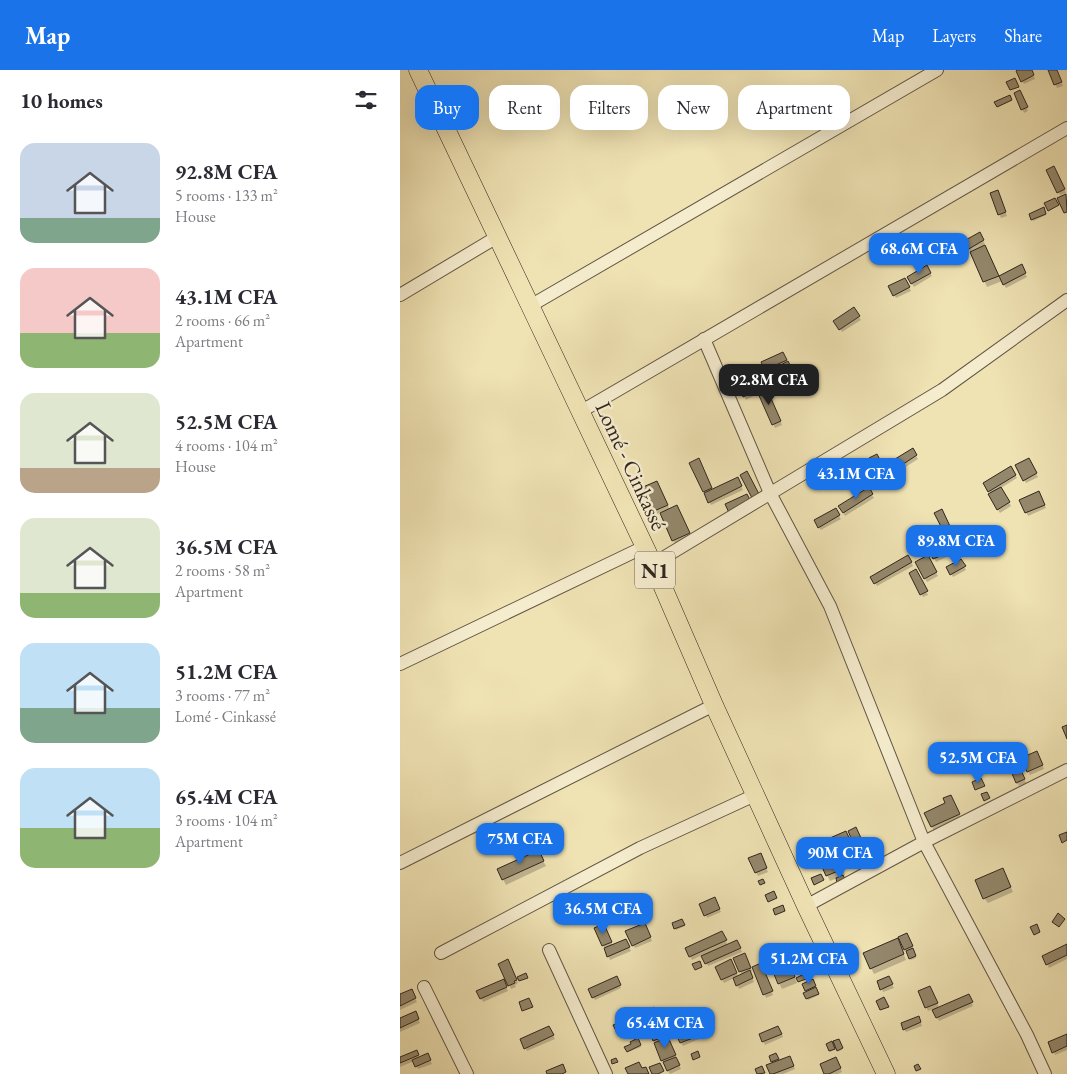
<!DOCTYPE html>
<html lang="en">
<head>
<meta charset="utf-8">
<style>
  :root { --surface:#fff; --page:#f2f2f3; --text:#2b2b33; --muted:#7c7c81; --accent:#1a73e8 }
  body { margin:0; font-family:"EB Garamond",serif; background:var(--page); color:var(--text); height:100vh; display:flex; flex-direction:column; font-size:19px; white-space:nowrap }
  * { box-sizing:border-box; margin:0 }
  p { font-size:16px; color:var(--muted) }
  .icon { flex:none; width:28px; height:28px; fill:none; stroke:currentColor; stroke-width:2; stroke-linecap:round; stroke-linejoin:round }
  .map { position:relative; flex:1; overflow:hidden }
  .details { display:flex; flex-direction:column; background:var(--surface); width:400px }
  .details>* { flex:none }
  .banner { position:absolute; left:15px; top:15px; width:475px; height:45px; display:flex; gap:10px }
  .price { position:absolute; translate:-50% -42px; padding:0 11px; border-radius:10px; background:var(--accent); color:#fff; font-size:16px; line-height:32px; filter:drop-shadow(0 1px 2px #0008) }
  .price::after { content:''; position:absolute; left:50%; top:30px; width:15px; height:11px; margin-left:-8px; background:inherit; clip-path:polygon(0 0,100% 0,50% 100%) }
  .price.current { background:#222; color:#fff }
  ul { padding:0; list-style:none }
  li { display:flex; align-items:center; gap:15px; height:125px; padding:0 20px }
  li span { display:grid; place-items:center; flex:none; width:140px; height:100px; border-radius:15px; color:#555 }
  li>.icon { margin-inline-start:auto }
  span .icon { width:60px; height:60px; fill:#fffc; stroke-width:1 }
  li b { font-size:21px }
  h2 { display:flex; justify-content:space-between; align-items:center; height:60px; padding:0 20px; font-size:21px }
  .tag { padding:0 18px; border-radius:15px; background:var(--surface); box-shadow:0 5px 20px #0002; font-size:18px; line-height:45px }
  .tag.current { background:var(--accent); color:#fff }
  header { display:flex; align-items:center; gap:30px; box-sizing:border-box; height:70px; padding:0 25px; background:var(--accent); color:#fff }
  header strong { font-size:24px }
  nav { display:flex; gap:28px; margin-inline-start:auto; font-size:18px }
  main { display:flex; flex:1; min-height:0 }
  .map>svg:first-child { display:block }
</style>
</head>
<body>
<header>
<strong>Map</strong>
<nav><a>Map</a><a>Layers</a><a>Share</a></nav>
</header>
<main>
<section class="details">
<h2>10 homes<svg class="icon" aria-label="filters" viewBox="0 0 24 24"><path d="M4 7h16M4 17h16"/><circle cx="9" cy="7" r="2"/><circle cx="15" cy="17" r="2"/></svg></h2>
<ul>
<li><span style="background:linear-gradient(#c9d6e8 75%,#7fa58c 0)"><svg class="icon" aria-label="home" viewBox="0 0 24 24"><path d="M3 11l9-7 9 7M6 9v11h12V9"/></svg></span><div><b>92.8M CFA</b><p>5 rooms · 133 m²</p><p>House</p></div></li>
<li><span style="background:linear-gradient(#f6c9c9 65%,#8fb573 0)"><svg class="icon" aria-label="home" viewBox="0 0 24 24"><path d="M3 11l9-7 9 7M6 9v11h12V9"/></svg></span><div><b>43.1M CFA</b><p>2 rooms · 66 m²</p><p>Apartment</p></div></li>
<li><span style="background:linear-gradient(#dfe7d0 75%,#b9a48a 0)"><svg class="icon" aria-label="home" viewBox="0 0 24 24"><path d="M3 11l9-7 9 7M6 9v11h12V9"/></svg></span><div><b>52.5M CFA</b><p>4 rooms · 104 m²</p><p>House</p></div></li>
<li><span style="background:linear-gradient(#dfe7d0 75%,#8fb573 0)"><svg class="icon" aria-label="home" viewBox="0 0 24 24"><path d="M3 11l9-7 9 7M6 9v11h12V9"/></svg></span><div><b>36.5M CFA</b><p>2 rooms · 58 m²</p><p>Apartment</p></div></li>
<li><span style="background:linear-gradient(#bfe0f5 65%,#7fa58c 0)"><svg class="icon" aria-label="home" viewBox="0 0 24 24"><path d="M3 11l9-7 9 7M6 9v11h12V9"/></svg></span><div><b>51.2M CFA</b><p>3 rooms · 77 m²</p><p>Lomé - Cinkassé</p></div></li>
<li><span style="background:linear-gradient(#bfe0f5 60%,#8fb573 0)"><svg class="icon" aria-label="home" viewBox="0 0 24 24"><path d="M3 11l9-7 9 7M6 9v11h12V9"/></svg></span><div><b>65.4M CFA</b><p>3 rooms · 104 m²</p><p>Apartment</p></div></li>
</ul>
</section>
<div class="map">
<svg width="667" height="1004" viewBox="0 0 667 1004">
  <rect width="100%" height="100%" fill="#efe2b3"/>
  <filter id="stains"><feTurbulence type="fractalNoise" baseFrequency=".004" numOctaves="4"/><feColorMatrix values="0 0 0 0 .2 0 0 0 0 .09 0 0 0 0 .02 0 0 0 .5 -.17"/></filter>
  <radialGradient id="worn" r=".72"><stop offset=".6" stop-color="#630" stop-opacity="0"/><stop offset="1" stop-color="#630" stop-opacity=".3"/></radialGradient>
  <g fill="#0003">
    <polygon points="620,0 631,0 635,9 624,14 617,1"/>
    <polygon points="651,0 656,0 663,16 657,18 650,1"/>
    <polygon points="622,25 628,41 624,43 622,39"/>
    <polygon points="609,27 611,31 598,37 596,33"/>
    <polygon points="647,100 655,101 666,123 660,125"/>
    <polygon points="591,124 599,125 607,146 601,148"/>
    <polygon points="643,139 646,145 633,151 630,145"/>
    <polygon points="579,163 585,174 584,174 599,208 621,196 627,207 606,218 602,211 587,217 571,181 570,182 564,172"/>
    <polygon points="526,197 532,206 514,217 508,208"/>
    <polygon points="505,209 511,221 496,228 490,217"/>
    <polygon points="454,239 461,250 442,262 435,251"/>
    <polygon points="383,283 393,303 369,315 364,305 368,303 363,293"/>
    <polygon points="360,310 365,319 368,322 382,355 375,358 359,323 346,330 340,319"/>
    <polygon points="512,379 518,389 482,412 475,403 477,402 470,389 477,386 483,398"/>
    <polygon points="628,389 638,407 626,413 617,396"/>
    <polygon points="300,393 313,420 337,408 343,420 311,435 304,421"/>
    <polygon points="611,398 617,408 601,418 601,419 611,436 600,443 589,425 591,424 585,413"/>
    <polygon points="259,416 270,440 280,442 292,469 276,476 261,442 257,444 245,418"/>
    <polygon points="468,419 474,428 445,446 440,436"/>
    <polygon points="640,426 646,438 628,446 621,430"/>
    <polygon points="435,440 441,449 421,460 415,451"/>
    <polygon points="541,441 556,470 551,473 536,444"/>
    <polygon points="547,479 550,485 536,492 531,482"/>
    <polygon points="565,481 566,484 556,488 555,486"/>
    <polygon points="508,486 513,496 477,516 472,507"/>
    <polygon points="527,487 538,506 527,512 516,492"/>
    <polygon points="561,491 566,500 553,507 548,498"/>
    <polygon points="516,501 528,525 523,527 510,503"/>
    <polygon points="639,686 644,699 630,705 622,689"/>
    <polygon points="618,694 626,713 619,716 617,713"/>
    <polygon points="553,732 562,750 535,762 532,757"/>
    <polygon points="449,761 457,762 471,791 464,794"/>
    <polygon points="447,766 451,773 437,779 435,776"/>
    <polygon points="432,776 445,805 430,811 414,777"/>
    <polygon points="141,787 146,796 106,815 103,809"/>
    <polygon points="362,788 368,802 358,806 350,789"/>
    <polygon points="605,805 613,822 588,833 584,828"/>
    <polygon points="316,832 321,842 307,848 306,845"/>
    <polygon points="282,850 285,856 276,860 273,854"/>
    <polygon points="246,858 252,871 235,878 233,875"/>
    <polygon points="196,859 205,859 213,876 227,874 231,881 210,890"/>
    <polygon points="322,863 328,876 339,875 342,882 308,896 302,885 292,890 286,879"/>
    <polygon points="500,868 509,868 516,888 511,890 508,883 507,883 505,880"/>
    <polygon points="500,875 506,890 474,904 471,898"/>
    <polygon points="667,875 667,889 649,898 644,886"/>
    <polygon points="346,888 352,901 350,902 354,912 339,919 334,908 324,913 316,897 333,894 338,907 342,905 335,889"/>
    <polygon points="397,888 402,900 393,904 397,913 382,919 379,913"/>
    <polygon points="100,894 109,894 118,913 115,915 116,917 111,919"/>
    <polygon points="354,898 362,898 373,925 366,928"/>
    <polygon points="218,911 221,918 195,930 193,927"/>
    <polygon points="413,911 419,925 408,930 405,923 407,923 403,915"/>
    <polygon points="490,911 494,918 483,922 482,919"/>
    <polygon points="105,914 108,921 83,932 78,921"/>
    <polygon points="532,920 539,938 570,929 573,936 539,951 533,939 528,941 519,921"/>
    <polygon points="13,924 17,932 0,940 0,925"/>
    <polygon points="255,942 259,949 255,951 259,960 269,959 273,967 268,969 281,999 270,1004 262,990 242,944"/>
    <polygon points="17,946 20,953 0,962 0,949"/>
    <polygon points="240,949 244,959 237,962 235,959 220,966 215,956"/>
    <polygon points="520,950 522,956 506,962 504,959"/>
    <polygon points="149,957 155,969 127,981 126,978"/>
    <polygon points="298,960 301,968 283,976 281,973"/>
    <polygon points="380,960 383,967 365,975 363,971"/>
    <polygon points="667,965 667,980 655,985 654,982"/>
    <polygon points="238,970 241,977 228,982 226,978"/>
    <polygon points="438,970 442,980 438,981 437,979 430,982 427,975"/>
    <polygon points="16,982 20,988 29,988 32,994 18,999 14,991 0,997 0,989"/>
    <polygon points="376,984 379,991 391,991 395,999 383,1004 371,1004 374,993 370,986"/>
    <polygon points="438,991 442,1002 438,1004 426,1004"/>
  </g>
  <g fill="#94886c" stroke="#31271f">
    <polygon points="617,0 632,0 634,5 621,12 616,1"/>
    <polygon points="648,0 657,0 662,12 654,15"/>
    <polygon points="615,8 619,17 610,20 606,12"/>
    <polygon points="620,20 628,37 621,40 614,23"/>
    <polygon points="610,25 612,30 597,37 594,32"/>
    <polygon points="654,96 665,119 657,123 646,100"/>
    <polygon points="598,120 606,142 598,145 590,123"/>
    <polygon points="666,124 667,142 664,143 657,128"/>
    <polygon points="655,128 659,135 648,141 644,133"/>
    <polygon points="644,137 646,144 631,150 629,144"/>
    <polygon points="580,162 584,170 567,180 562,172"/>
    <polygon points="585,175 599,206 583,212 570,182"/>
    <polygon points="622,194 626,203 603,215 599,206"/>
    <polygon points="527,195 531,203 511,214 507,207"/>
    <polygon points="505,208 510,217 493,226 488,216"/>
    <polygon points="454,237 460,246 439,260 433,251"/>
    <polygon points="383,282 387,290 365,300 361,292"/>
    <polygon points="388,291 392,299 366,313 362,305"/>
    <polygon points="360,308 364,317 343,327 339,318"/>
    <polygon points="366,317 381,351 372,355 357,321"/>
    <polygon points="513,378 517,385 479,410 474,402"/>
    <polygon points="477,384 483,396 475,400 469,388"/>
    <polygon points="299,388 312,418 303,422 289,393"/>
    <polygon points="629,388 637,403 623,411 615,395"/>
    <polygon points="611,396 616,405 588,422 583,413"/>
    <polygon points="347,401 359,424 352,428 340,405"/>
    <polygon points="338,407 342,416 308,433 304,423"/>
    <polygon points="257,411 268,435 254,441 243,417"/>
    <polygon points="469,417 473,424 443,443 438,436"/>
    <polygon points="601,417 610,432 597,440 588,424"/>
    <polygon points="639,421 645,435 625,443 619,430"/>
    <polygon points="347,424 352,434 330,445 325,434"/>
    <polygon points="277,435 290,463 272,471 260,443"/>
    <polygon points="436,438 440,445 418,458 414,450"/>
    <polygon points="542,439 555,467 548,470 534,443"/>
    <polygon points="559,468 565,480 553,485 548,473"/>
    <polygon points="546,474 550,482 533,489 529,481"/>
    <polygon points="508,485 512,492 474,514 470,507"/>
    <polygon points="528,485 537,502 524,509 515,492"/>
    <polygon points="561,489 566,496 550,505 546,497"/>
    <polygon points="516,499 528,521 520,525 509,503"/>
    <polygon points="667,655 667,669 662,657"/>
    <polygon points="637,681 643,695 627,702 621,688"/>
    <polygon points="616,689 625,709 616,713 607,692"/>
    <polygon points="581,708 585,716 575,720 572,712"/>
    <polygon points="587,722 590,728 584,731 581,724"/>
    <polygon points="551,725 560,744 531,757 524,743 545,733 543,728"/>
    <polygon points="456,757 470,788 461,791 448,761"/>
    <polygon points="446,761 450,770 434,777 430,768"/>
    <polygon points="667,762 667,770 662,773 659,765"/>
    <polygon points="429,769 443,799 426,806 413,776"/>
    <polygon points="139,780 144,791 102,810 97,799"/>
    <polygon points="361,783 367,798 355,803 348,788"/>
    <polygon points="603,798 611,817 583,829 575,810"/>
    <polygon points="421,804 424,810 414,815 411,808"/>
    <polygon points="443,805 445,809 437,813 436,808"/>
    <polygon points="363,809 365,813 360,815 358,811"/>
    <polygon points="374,821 377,828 368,832 365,825"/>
    <polygon points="315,827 320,839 304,846 299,834"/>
    <polygon points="383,835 385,841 375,845 373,839"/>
    <polygon points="658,843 665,849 659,857 652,852"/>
    <polygon points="282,849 285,855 274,859 272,853"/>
    <polygon points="245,853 251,867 232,876 225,861"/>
    <polygon points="204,854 212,872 202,876 194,858"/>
    <polygon points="637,854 640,862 634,865 630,857"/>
    <polygon points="322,861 327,870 289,887 285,878"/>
    <polygon points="507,863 513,876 504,880 498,867"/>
    <polygon points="498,868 504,884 470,899 463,883"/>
    <polygon points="226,869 230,877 207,887 204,878"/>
    <polygon points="337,870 341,878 305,894 301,886"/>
    <polygon points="667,874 667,885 646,895 642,886"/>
    <polygon points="513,878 516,886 509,889 506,881"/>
    <polygon points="394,881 400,895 391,898 395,907 378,914 369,892"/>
    <polygon points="345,883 351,898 339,902 333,888"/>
    <polygon points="108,889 117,910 114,911 115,913 108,916 98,894"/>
    <polygon points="331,889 337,903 321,910 315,897"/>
    <polygon points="300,891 302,897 295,900 292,894"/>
    <polygon points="361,893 373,921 363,925 352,897"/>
    <polygon points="350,900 353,908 336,916 333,908"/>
    <polygon points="126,903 128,908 119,911 117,907"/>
    <polygon points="404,904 406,909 398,912 396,908"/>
    <polygon points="217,906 221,915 192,928 188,919"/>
    <polygon points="489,906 493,914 480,920 477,911"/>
    <polygon points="104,909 107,917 80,929 76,921"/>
    <polygon points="413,909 416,916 405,921 402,914"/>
    <polygon points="530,916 538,933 525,938 518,921"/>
    <polygon points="416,917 419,924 406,929 403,923"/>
    <polygon points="12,919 16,928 0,936 0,924"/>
    <polygon points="569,924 573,932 536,948 532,940"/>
    <polygon points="484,927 489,937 480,940 476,931"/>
    <polygon points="129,928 133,937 122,941 119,932"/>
    <polygon points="254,937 258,946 254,947 259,959 268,954 272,963 253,971 241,943"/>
    <polygon points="16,941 19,949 0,958 0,948"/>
    <polygon points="270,943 273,950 265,954 262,947"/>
    <polygon points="238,944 243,956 234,960 232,956 217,963 213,955"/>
    <polygon points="519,946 521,952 503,960 501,953"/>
    <polygon points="297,955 301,965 280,973 276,964"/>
    <polygon points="149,956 154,965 124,979 120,969"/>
    <polygon points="378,956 382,964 362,972 359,964"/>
    <polygon points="667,964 667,976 652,983 648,972"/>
    <polygon points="268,967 276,985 261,991 254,973"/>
    <polygon points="238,968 241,975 227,982 224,977 231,974 230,972"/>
    <polygon points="439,969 443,978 437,981 433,971"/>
    <polygon points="432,971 435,979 429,981 426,974"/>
    <polygon points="17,980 19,985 0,993 0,987"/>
    <polygon points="298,981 300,987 293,990 291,984"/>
    <polygon points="28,983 31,990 15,997 12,990"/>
    <polygon points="376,983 379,989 371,992 369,986"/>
    <polygon points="390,986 394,996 373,1004 370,1004 366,995"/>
    <polygon points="276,987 280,995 267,1001 263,992"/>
    <polygon points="436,987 441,998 429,1004 424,1004 420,994"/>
    <polygon points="216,988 218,992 212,994 211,990"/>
    <polygon points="239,992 242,998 246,997 249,1004 228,1004 225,998"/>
    <polygon points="260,993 264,1001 258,1004 252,1004 249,997"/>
    <polygon points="163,994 166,1002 162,1004 147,1004 146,1001"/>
    <polygon points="518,994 521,999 516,1001 514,996"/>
    <polygon points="362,996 365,1003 357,1004 355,999"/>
  </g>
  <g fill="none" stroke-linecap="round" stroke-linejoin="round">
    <g stroke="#605644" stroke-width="14">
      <g id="minor">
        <polyline points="0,225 97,167"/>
        <polyline points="130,236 537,0"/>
        <polyline points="304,269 370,423 430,536 524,772 627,965 645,1004"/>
        <polyline points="180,342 667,58"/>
        <polyline points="253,494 542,320 667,230"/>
        <polyline points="0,594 244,477"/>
        <polyline points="0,793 314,635"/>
        <polyline points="406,836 524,772 667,700"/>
        <polyline points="149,880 206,1004"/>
        <polyline points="41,883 240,778 355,725"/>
        <polyline points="24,917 67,1004"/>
      </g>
    </g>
    <g stroke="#31271f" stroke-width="19">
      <polyline id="highway" points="18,0 253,494 314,635 406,836 486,1004"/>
    </g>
    <use href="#minor" stroke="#f5ecce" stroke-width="12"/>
    <use href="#highway" stroke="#efe2b3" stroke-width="18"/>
  </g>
  <g text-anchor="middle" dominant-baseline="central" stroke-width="5" stroke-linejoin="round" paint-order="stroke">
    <rect fill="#f5ecce" stroke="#6c6254" stroke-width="1" x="235" y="481.5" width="40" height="37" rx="4"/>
    <g font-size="21" font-weight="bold" fill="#31271f">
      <text x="255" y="500">N1</text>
    </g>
    <g font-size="22" fill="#31271f" stroke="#f5ecce">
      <text transform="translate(231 396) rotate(65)">Lomé - Cinkassé</text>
    </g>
  </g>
  <rect width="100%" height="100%" filter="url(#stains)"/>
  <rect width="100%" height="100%" fill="url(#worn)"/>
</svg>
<b class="price" style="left:519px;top:205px">68.6M CFA</b>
<b class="price current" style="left:369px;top:336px">92.8M CFA</b>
<b class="price" style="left:456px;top:430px">43.1M CFA</b>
<b class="price" style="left:556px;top:497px">89.8M CFA</b>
<b class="price" style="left:578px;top:714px">52.5M CFA</b>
<b class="price" style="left:120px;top:795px">75M CFA</b>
<b class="price" style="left:440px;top:809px">90M CFA</b>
<b class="price" style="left:203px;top:865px">36.5M CFA</b>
<b class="price" style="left:409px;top:915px">51.2M CFA</b>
<b class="price" style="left:265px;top:979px">65.4M CFA</b>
<div class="banner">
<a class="tag current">Buy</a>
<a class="tag">Rent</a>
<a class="tag">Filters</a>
<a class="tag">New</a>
<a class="tag">Apartment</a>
</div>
</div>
</main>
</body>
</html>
